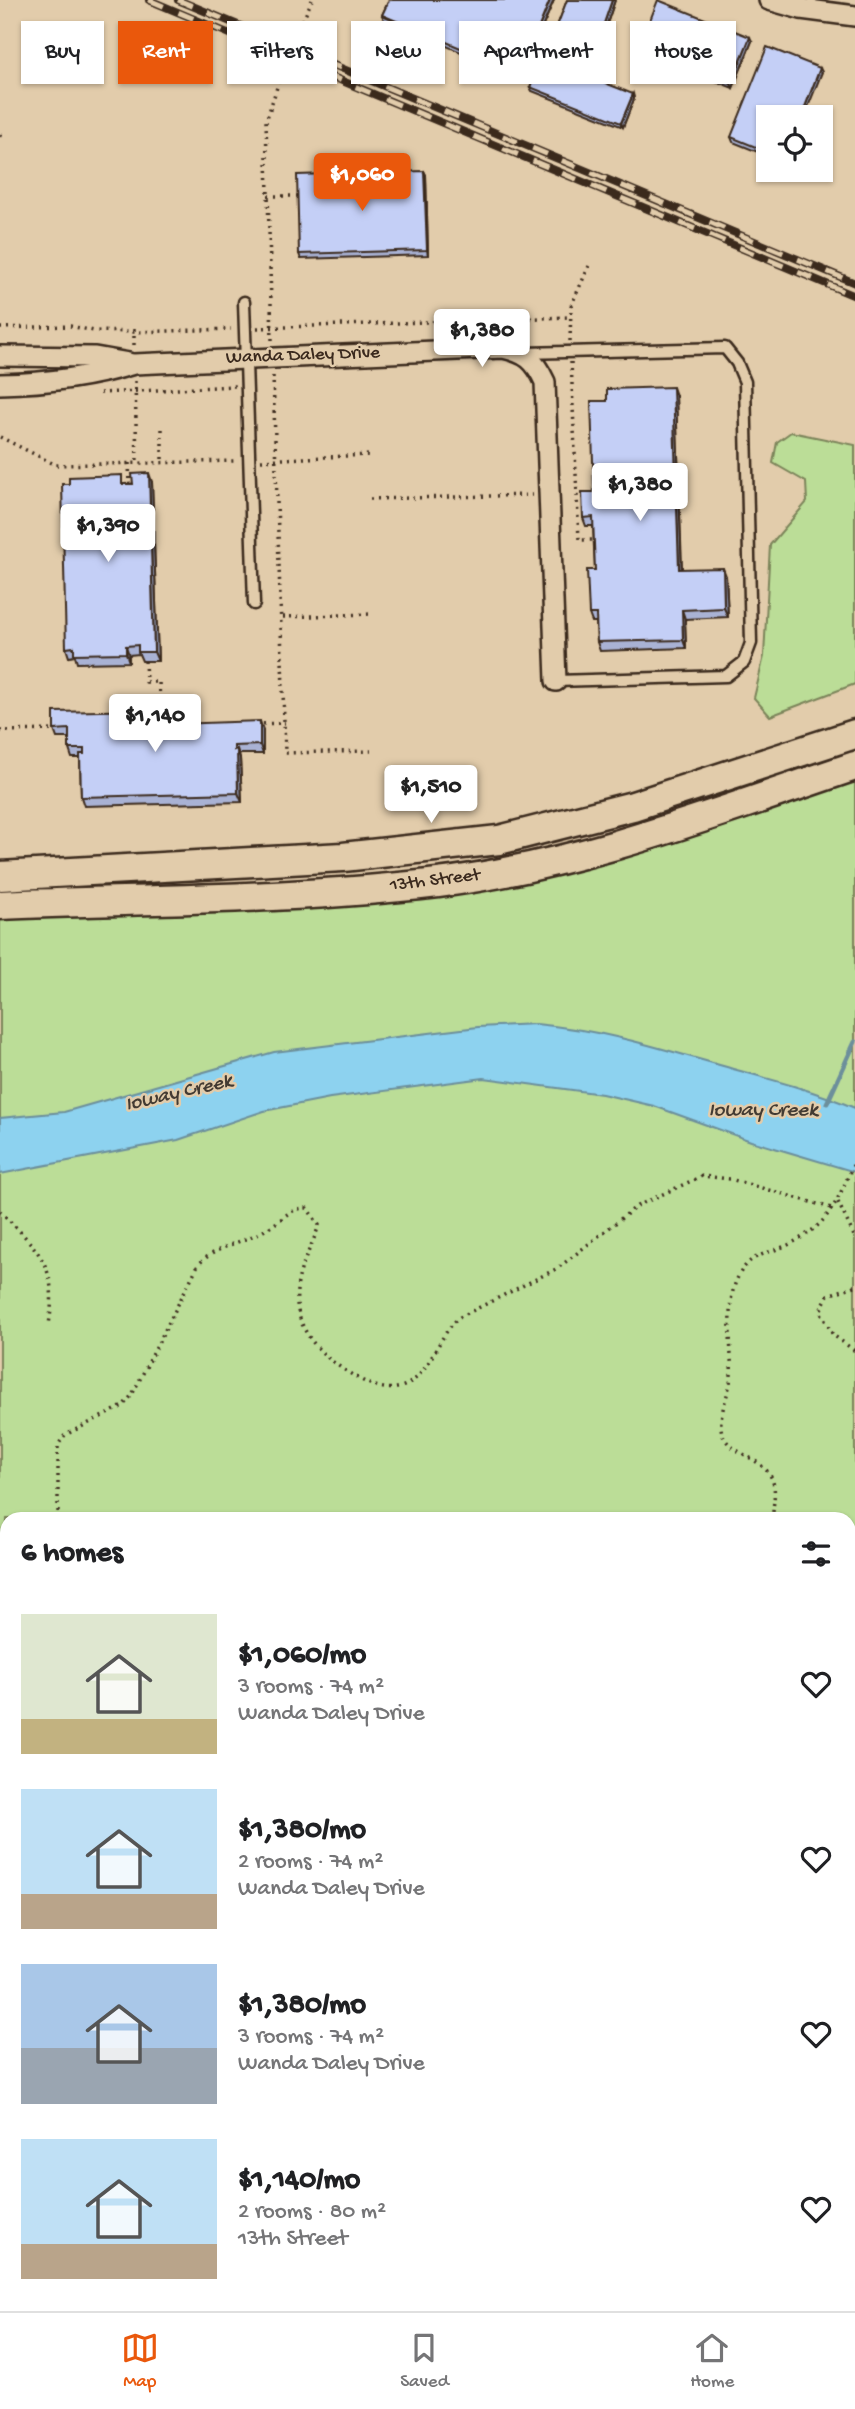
<!DOCTYPE html>
<html lang="en">
<head>
<meta charset="utf-8">
<style>
  :root { --surface:#fff; --page:#f2f2f2; --text:#202124; --muted:#757577; --line:#e0e0e0; --accent:#ea580c }
  body { margin:0; font-family:"Gochi Hand",sans-serif; background:var(--page); color:var(--text); height:100vh; display:flex; flex-direction:column; font-size:26px; white-space:nowrap }
  * { box-sizing:border-box; margin:0 }
  p { font-size:23px; color:var(--muted) }
  .icon { flex:none; width:38px; height:38px; fill:none; stroke:currentColor; stroke-width:2; stroke-linecap:round; stroke-linejoin:round }
  .map { position:relative; flex:1; overflow:hidden }
  .side { position:absolute; left:0px; top:1512px; width:856px; height:800px; display:flex; flex-direction:column; background:var(--surface); border-radius:21px 21px 0 0; box-shadow:0 2px 5px #0004 }
  .side>* { flex:none }
  .top-card { position:absolute; left:21px; top:21px; width:814px; height:63px; display:flex; gap:14px }
  .fabs { position:absolute; left:756px; top:105px; display:grid; gap:14px }
  .fabs a { display:grid; place-items:center; width:77px; height:77px; border-radius:0px; background:var(--surface); box-shadow:0 2px 5px #0004; font-size:35px }
  .price { position:absolute; translate:-50% -60px; padding:0 16px; border-radius:7px; background:#fff; color:#222; font-size:23px; line-height:46px; filter:drop-shadow(0 2px 4px #0008) }
  .price::after { content:''; position:absolute; left:50%; top:42px; width:21px; height:16px; margin-left:-10px; background:inherit; clip-path:polygon(0 0,100% 0,50% 100%) }
  .price.selected { background:var(--accent); color:#fff }
  ul { padding:0; list-style:none }
  li { display:flex; align-items:center; gap:21px; height:175px; padding:0 21px }
  li span { display:grid; place-items:center; flex:none; width:196px; height:140px; border-radius:0px; color:#555 }
  li>.icon { margin-inline-start:auto }
  span .icon { width:84px; height:84px; fill:#fffc; stroke-width:1 }
  li b { font-size:30px }
  h2 { display:flex; justify-content:space-between; align-items:center; height:84px; padding:0 21px; font-size:30px }
  .pill { padding:0 24px; border-radius:0px; background:var(--surface); box-shadow:0 2px 5px #0004; font-size:24px; line-height:63px }
  .pill.selected { background:var(--accent); color:#fff }
  .menu { display:flex; justify-content:space-around; align-items:center; height:98px; border-top:2px solid var(--line); background:var(--surface); font-size:19px; color:var(--muted) }
  .menu a { display:grid; justify-items:center; gap:4px }
  .menu .selected { color:var(--accent) }
  .map>svg:first-child { display:block }
</style>
</head>
<body>
<div class="map">
<svg width="855" height="2311" viewBox="0 0 855 2311">
  <rect width="100%" height="100%" fill="#e2ccab"/>
  <filter id="ink" filterUnits="userSpaceOnUse"><feTurbulence type="fractalNoise" baseFrequency=".0143" numOctaves="2"/><feDisplacementMap in="SourceGraphic" scale="14" xChannelSelector="R" yChannelSelector="G"/><feConvolveMatrix kernelMatrix="1 2 1 2 8 2 1 2 1" color-interpolation-filters="sRGB"/></filter>
  <g filter="url(#ink)">
    <g fill="#bbdd97" stroke="#7b845a" stroke-width="2" fill-rule="evenodd">
      <polygon points="791,432 855,445 855,684 770,716 754,698 764,656 770,545 807,502 806,482 773,463 777,442"/>
      <path d="M855,777V2311H0V918L354,900ZM7,1519H849V2305H7Z"/>
    </g>
    <path fill="#8dd2ef" stroke="#6c8f9b" stroke-width="2" d="M536,1024C609,1031 663,1049 733,1069C774,1080 815,1091 855,1108V1172L751,1141L654,1106L602,1094L484,1078L330,1098L264,1111L178,1140L0,1174V1118L64,1112L274,1052L478,1027Z"/>
    <g fill="none" stroke-linecap="round" stroke-linejoin="round">
      <polyline stroke="#6c8f9b" stroke-width="5" points="827,1103 855,1042"/>
      <g stroke="#3b2a1e" stroke-width="15">
        <g id="service">
          <polyline points="244,302 254,604"/>
          <polyline points="525,353 725,348 737,363 745,382 751,643 744,662 726,676 556,681"/>
        </g>
      </g>
      <g stroke="#3b2a1e" stroke-width="24">
        <g id="minor">
          <polyline points="769,0 801,9 855,16"/>
          <polyline points="0,356 95,357 129,363"/>
          <path d="M0,384C47,383 89,378 134,364L503,348C526,353 535,360 545,382L556,681"/>
        </g>
      </g>
      <g stroke="#3b2a1e" stroke-width="33">
        <g id="secondary">
          <polyline points="0,876 343,857 499,840 633,806 855,734"/>
          <path d="M0,905C145,899 294,900 438,883C582,865 718,812 855,766"/>
        </g>
      </g>
      <g stroke="#3b2a1e" stroke-width="3.5" stroke-dasharray="2 5" stroke-linecap="butt">
        <polyline points="300,27 312,0"/>
        <polyline points="0,135 4,137"/>
        <polyline points="268,196 299,196"/>
        <polyline points="0,328 70,326 94,331 134,332 231,329"/>
        <polyline points="257,328 569,317"/>
        <polyline points="272,340 266,121 279,81"/>
        <polyline points="570,341 571,306 589,266"/>
        <polyline points="134,345 134,326"/>
        <polyline points="571,362 579,540 596,540"/>
        <polyline points="273,376 285,753 371,751"/>
        <polyline points="135,381 137,463"/>
        <polyline points="100,393 235,386"/>
        <polyline points="162,429 162,462"/>
        <polyline points="0,437 56,465 236,461"/>
        <polyline points="261,460 369,455"/>
        <polyline points="129,463 130,487"/>
        <polyline points="370,499 532,495"/>
        <polyline points="283,617 371,614"/>
        <polyline points="145,661 146,682 159,682 161,726"/>
        <polyline points="256,724 285,723"/>
        <polyline points="0,731 57,730"/>
        <polyline points="838,1202 855,1238"/>
        <path d="M0,1211C38,1250 59,1266 49,1324"/>
        <polyline points="855,1286 828,1295 820,1311 833,1335 855,1351"/>
        <path d="M58,1519V1445L65,1435L123,1406L132,1395L198,1265C216,1245 247,1242 270,1227C284,1218 290,1208 307,1208L319,1225C314,1241 306,1255 301,1270C285,1322 316,1355 358,1378C373,1387 392,1393 408,1384C432,1370 438,1334 460,1317L558,1268L637,1206L702,1176L730,1179L835,1209"/>
        <path d="M773,1519C772,1504 778,1491 771,1477C759,1453 718,1454 721,1421C722,1406 730,1391 731,1375C733,1341 720,1289 749,1262C758,1254 777,1250 788,1245C832,1223 836,1202 855,1161"/>
        <polyline points="0,1628 7,1881"/>
        <polyline points="849,1773 855,1785"/>
        <polyline points="849,2093 855,2102"/>
        <polyline points="17,2305 17,2311"/>
      </g>
      <use href="#service" stroke="#e2ccab" stroke-width="10"/>
      <use href="#minor" stroke="#e2ccab" stroke-width="19"/>
      <use href="#secondary" stroke="#e2ccab" stroke-width="28"/>
      <g stroke="#3b2a1e" stroke-width="8">
        <g id="rail">
          <polyline points="149,0 855,296"/>
          <polyline points="178,0 855,283"/>
        </g>
      </g>
      <use href="#rail" stroke="#e2ccab" stroke-width="5" stroke-dasharray="16" stroke-linecap="butt"/>
    </g>
    <g fill="#a9b2d4" stroke="#3b2a1e" stroke-width="2">
      <polygon points="389,0 554,0 521,77 384,20 382,15"/>
      <polygon points="567,0 615,0 594,62 552,46 551,42"/>
      <polygon points="752,41 733,88 672,64 670,68 654,62 653,58 654,56 641,51 640,46"/>
      <polygon points="822,72 768,117 768,156 733,142 731,137"/>
      <polygon points="530,87 633,94 634,99 623,127 532,91"/>
      <polygon points="424,171 426,175 428,255 301,259 299,254"/>
      <polygon points="676,396 682,569 726,576 728,617 685,619 686,648 600,651 597,642 596,622 592,622 589,614 595,570 593,526 586,526 583,518 594,492"/>
      <polygon points="152,482 158,661 142,661 139,654 129,655 129,662 77,663 75,656 69,657 66,648 125,484"/>
      <polygon points="149,718 149,724 263,730 263,754 239,754 240,758 242,802 84,806 81,797 80,758 72,758 69,749 69,738 57,738 54,730"/>
    </g>
    <g fill="#8991ac" stroke="#3b2a1e" stroke-width="2">
      <polygon points="550,0 554,0 521,77 520,73"/>
      <polygon points="612,0 615,0 594,62 592,58"/>
      <polygon points="750,37 752,41 733,88 731,84"/>
      <polygon points="820,68 822,72 804,117 801,117"/>
      <polygon points="633,94 634,99 623,127 621,123"/>
      <polygon points="424,171 426,175 428,255 427,250"/>
      <polygon points="673,387 676,396 682,578 679,569"/>
      <polygon points="149,473 152,482 158,661 154,652"/>
      <polygon points="723,568 726,576 728,617 724,608"/>
      <polygon points="682,610 685,619 686,648 683,640"/>
      <polygon points="126,646 129,655 129,662 126,653"/>
      <polygon points="146,710 149,718 150,733 147,725"/>
      <polygon points="260,721 263,730 263,754 260,745"/>
      <polygon points="237,749 240,758 242,802 238,793"/>
    </g>
    <g fill="#c4cff6" stroke="#3b2a1e" stroke-width="2">
      <polygon points="389,0 550,0 520,73 382,15"/>
      <polygon points="567,0 612,0 592,58 551,42"/>
      <polygon points="658,0 750,37 731,84 670,59 668,64 653,58 655,53 640,46"/>
      <polygon points="767,47 820,68 801,117 768,117 768,152 731,137"/>
      <polygon points="542,58 633,94 621,123 530,87"/>
      <polygon points="424,171 427,250 299,254 297,175"/>
      <polygon points="673,387 679,569 723,568 724,608 682,610 683,640 597,642 596,614 589,614 587,570 595,570 593,517 583,518 582,492 594,492 591,401 607,401 607,389"/>
      <polygon points="149,473 154,652 138,652 138,645 126,646 126,653 74,654 74,647 66,648 62,484 69,484 69,477 122,475 122,484 133,484 132,474"/>
      <polygon points="146,710 147,725 260,721 260,745 234,746 234,750 237,749 238,793 81,797 80,754 84,754 84,749 69,749 69,729 54,730 54,712"/>
    </g>
  </g>
  <g text-anchor="middle" dominant-baseline="central" stroke-width="5" stroke-linejoin="round" paint-order="stroke">
    <g font-size="19" fill="#3b2a1e" stroke="#e2ccab">
      <text transform="translate(303 356) rotate(-2)">Wanda Daley Drive</text>
      <text transform="translate(435 881) rotate(-7)">13th Street</text>
    </g>
    <g font-size="21" font-style="italic" fill="#433b33" stroke="#e2ccab">
      <text transform="translate(179 1094) rotate(-13)">Ioway Creek</text>
      <text x="763" y="1111">Ioway Creek</text>
    </g>
  </g>
</svg>
<div class="fabs">
<a><svg class="icon" aria-label="locate" viewBox="0 0 24 24"><circle cx="12" cy="12" r="6"/><path d="M12 2v4M12 18v4M2 12h4M18 12h4"/></svg></a>
</div>
<b class="price selected" style="left:362px;top:213px">$1,060</b>
<b class="price" style="left:482px;top:369px">$1,380</b>
<b class="price" style="left:640px;top:523px">$1,380</b>
<b class="price" style="left:108px;top:564px">$1,390</b>
<b class="price" style="left:155px;top:754px">$1,140</b>
<b class="price" style="left:431px;top:825px">$1,510</b>
<div class="top-card">
<a class="pill">Buy</a>
<a class="pill selected">Rent</a>
<a class="pill">Filters</a>
<a class="pill">New</a>
<a class="pill">Apartment</a>
<a class="pill">House</a>
</div>
<section class="side">
<h2>6 homes<svg class="icon" aria-label="filters" viewBox="0 0 24 24"><path d="M4 7h16M4 17h16"/><circle cx="9" cy="7" r="2"/><circle cx="15" cy="17" r="2"/></svg></h2>
<ul>
<li><span style="background:linear-gradient(#dfe7d0 75%,#c2b280 0)"><svg class="icon" aria-label="home" viewBox="0 0 24 24"><path d="M3 11l9-7 9 7M6 9v11h12V9"/></svg></span><div><b>$1,060/mo</b><p>3 rooms · 74 m²</p><p>Wanda Daley Drive</p></div><svg class="icon" aria-label="heart" viewBox="0 0 24 24"><path d="M12 20l-8-8c-3-5 5-10 8-4 3-6 11-1 8 4z"/></svg></li>
<li><span style="background:linear-gradient(#bfe0f5 75%,#b9a48a 0)"><svg class="icon" aria-label="home" viewBox="0 0 24 24"><path d="M3 11l9-7 9 7M6 9v11h12V9"/></svg></span><div><b>$1,380/mo</b><p>2 rooms · 74 m²</p><p>Wanda Daley Drive</p></div><svg class="icon" aria-label="heart" viewBox="0 0 24 24"><path d="M12 20l-8-8c-3-5 5-10 8-4 3-6 11-1 8 4z"/></svg></li>
<li><span style="background:linear-gradient(#a9c7e8 60%,#9aa5b1 0)"><svg class="icon" aria-label="home" viewBox="0 0 24 24"><path d="M3 11l9-7 9 7M6 9v11h12V9"/></svg></span><div><b>$1,380/mo</b><p>3 rooms · 74 m²</p><p>Wanda Daley Drive</p></div><svg class="icon" aria-label="heart" viewBox="0 0 24 24"><path d="M12 20l-8-8c-3-5 5-10 8-4 3-6 11-1 8 4z"/></svg></li>
<li><span style="background:linear-gradient(#bfe0f5 75%,#b9a48a 0)"><svg class="icon" aria-label="home" viewBox="0 0 24 24"><path d="M3 11l9-7 9 7M6 9v11h12V9"/></svg></span><div><b>$1,140/mo</b><p>2 rooms · 80 m²</p><p>13th Street</p></div><svg class="icon" aria-label="heart" viewBox="0 0 24 24"><path d="M12 20l-8-8c-3-5 5-10 8-4 3-6 11-1 8 4z"/></svg></li>
</ul>
</section>
</div>
<nav class="menu">
<a class="selected"><svg class="icon" aria-label="map" viewBox="0 0 24 24"><path d="M3 6l6-2 6 2 6-2v14l-6 2-6-2-6 2zM9 4v14M15 6v14"/></svg>Map</a>
<a><svg class="icon" aria-label="saved" viewBox="0 0 24 24"><path d="M7 4h10v16l-5-4-5 4z"/></svg>Saved</a>
<a><svg class="icon" aria-label="home" viewBox="0 0 24 24"><path d="M3 11l9-7 9 7M6 9v11h12V9"/></svg>Home</a>
</nav>
</body>
</html>
